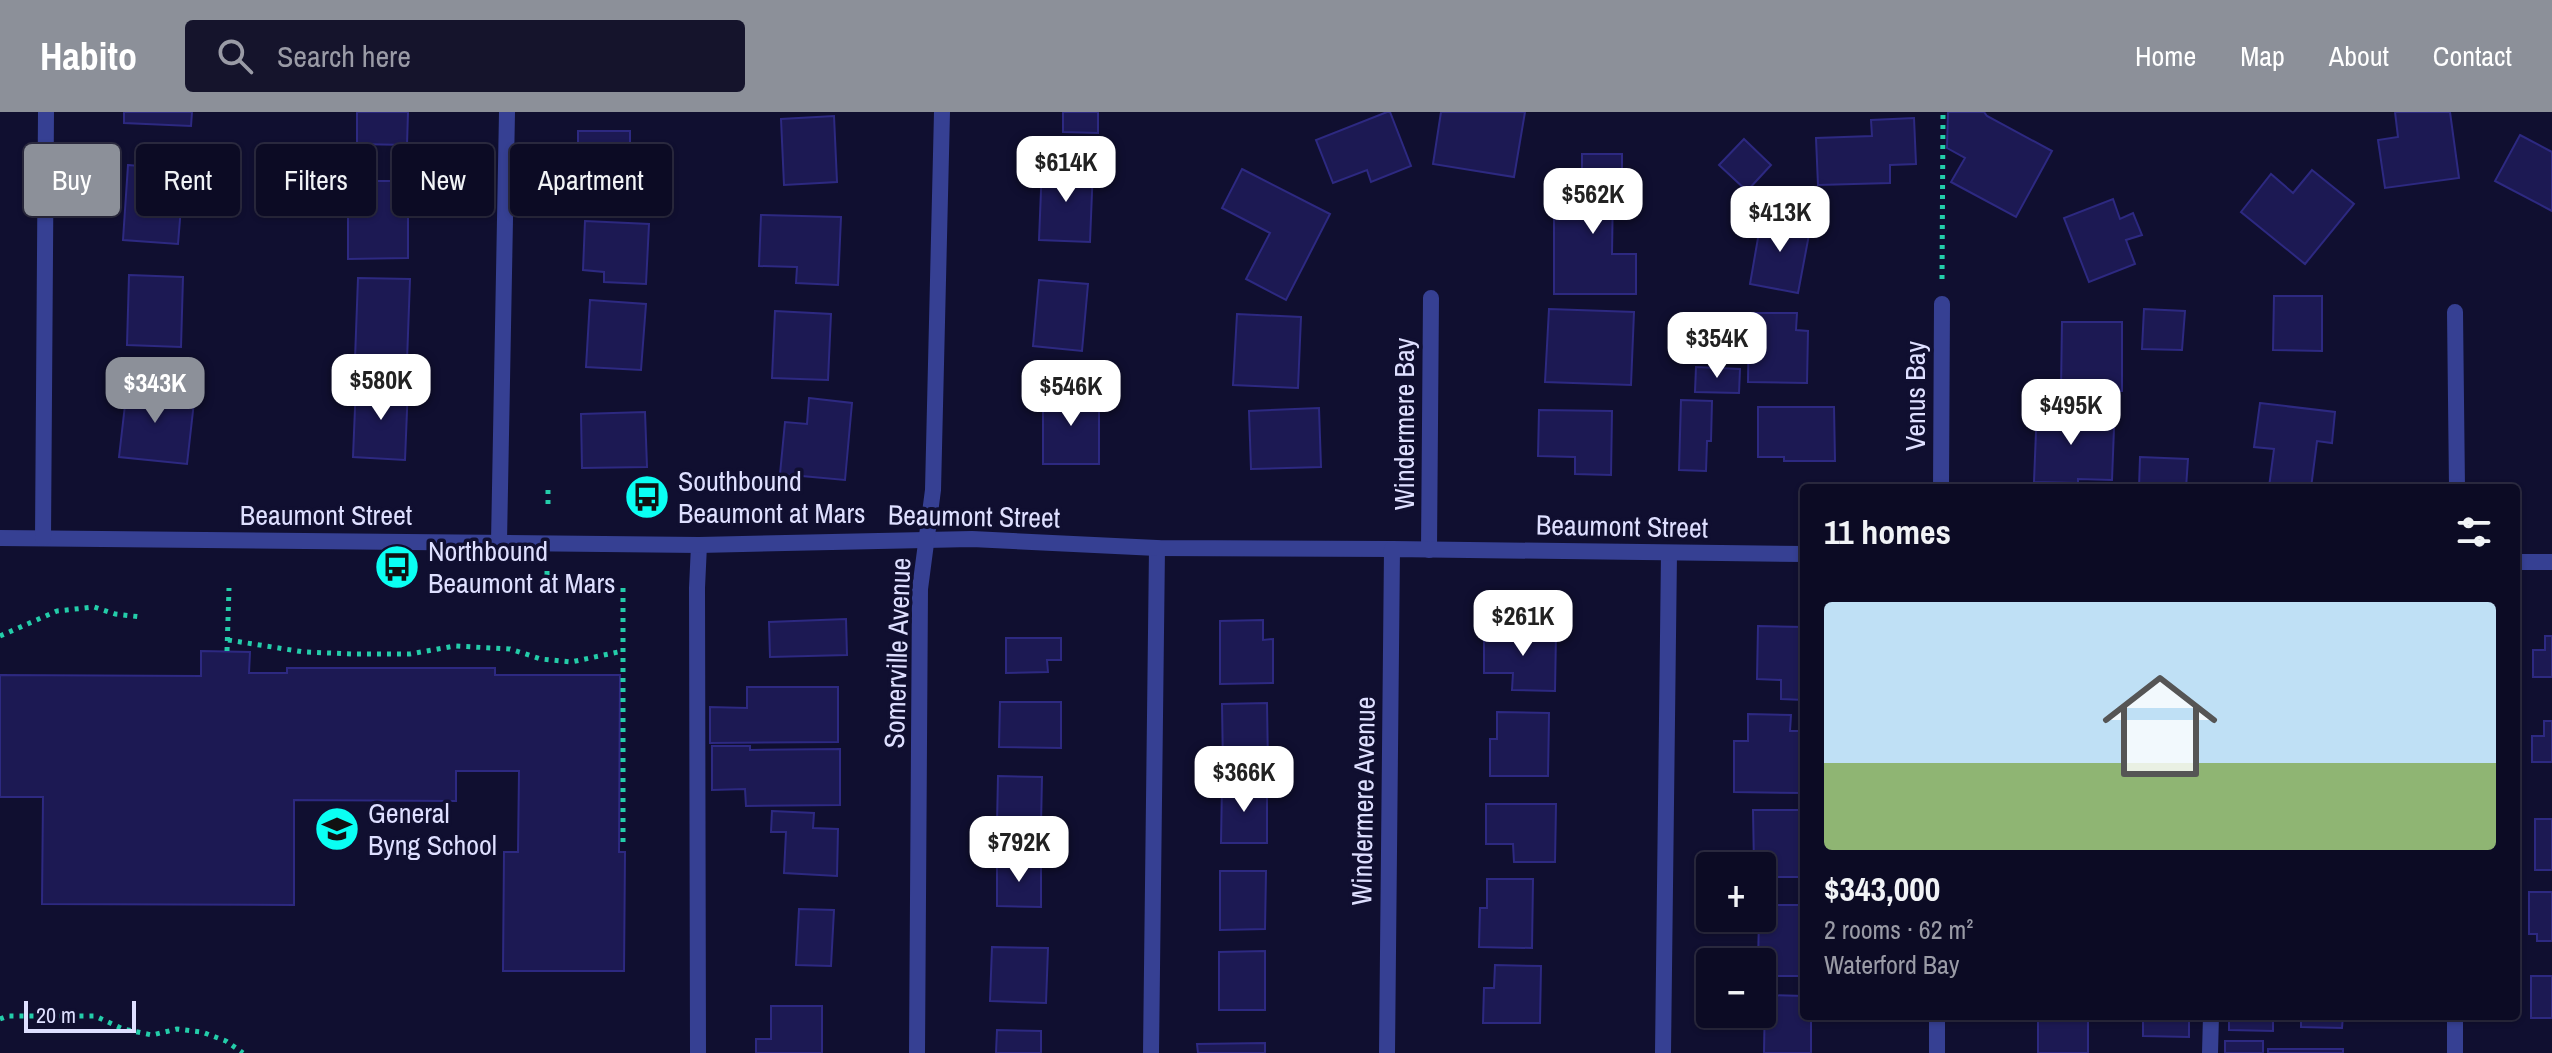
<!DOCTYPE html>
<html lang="en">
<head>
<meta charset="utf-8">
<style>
  :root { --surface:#0c0b24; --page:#15142c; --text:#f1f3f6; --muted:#9a9ba6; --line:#2c2b41; --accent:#8c9099 }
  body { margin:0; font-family:"Archivo Narrow",sans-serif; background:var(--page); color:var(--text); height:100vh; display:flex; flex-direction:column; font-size:30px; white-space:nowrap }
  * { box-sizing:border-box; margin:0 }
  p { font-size:26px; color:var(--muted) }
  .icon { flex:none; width:44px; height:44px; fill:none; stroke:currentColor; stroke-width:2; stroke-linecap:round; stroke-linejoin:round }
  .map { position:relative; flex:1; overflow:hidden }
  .panel { position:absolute; left:1800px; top:372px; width:720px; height:536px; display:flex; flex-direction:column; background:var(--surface); border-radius:8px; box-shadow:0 2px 6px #0004,0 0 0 2px var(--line) }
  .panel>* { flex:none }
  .hud { position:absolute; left:24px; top:32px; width:760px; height:72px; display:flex; gap:16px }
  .buttons { position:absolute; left:1696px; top:740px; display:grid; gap:16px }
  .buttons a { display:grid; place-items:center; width:80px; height:80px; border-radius:8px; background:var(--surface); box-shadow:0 2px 6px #0004,0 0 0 2px var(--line); font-size:40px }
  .scale { position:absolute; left:24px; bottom:20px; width:112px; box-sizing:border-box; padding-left:8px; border:4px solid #dedfff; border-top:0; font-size:22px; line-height:28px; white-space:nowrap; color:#dedfff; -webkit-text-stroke:6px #100f30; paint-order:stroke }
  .price { position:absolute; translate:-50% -68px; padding:0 18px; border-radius:16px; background:#fff; color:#222; font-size:26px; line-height:52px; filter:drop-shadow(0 2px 4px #0008) }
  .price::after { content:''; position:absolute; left:50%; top:48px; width:24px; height:18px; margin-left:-12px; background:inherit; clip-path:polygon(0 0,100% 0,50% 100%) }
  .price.on { background:var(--accent); color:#fff }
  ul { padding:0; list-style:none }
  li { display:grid; align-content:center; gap:16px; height:424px; padding:0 24px }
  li+li { border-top:2px solid var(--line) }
  li span { display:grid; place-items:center; height:248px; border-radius:8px; color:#555 }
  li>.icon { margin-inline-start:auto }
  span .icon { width:144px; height:144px; fill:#fffc; stroke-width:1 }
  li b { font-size:34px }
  h2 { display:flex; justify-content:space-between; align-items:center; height:96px; padding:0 24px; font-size:34px }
  .tag { padding:0 28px; border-radius:8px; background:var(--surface); box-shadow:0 2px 6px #0004,0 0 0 2px var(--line); font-size:28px; line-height:72px }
  .tag.on { background:var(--accent); color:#fff }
  header { display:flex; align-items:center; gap:48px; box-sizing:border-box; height:112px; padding:0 40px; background:var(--accent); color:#fff }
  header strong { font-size:38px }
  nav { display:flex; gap:44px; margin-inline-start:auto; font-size:28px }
  .search { width:560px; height:72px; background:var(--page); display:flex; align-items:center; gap:20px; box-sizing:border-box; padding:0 28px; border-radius:8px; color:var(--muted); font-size:30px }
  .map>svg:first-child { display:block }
</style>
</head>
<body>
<header>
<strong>Habito</strong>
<div class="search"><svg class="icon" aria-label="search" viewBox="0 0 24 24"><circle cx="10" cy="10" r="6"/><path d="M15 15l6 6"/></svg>Search here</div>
<nav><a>Home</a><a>Map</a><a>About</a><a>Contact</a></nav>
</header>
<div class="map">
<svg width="2552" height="941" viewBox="0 0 2552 941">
  <rect width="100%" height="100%" fill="#100f30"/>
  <g fill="#1c1953" stroke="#2d2981" stroke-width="2">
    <polygon points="124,0 192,0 191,14 124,11"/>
    <polygon points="357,0 408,0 407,33 357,32"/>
    <polygon points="1063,0 1098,0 1098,21 1063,20"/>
    <polygon points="1387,0 1390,0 1411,54 1371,70 1367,58 1333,71 1316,28"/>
    <polygon points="1441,0 1525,0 1514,65 1433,52"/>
    <polygon points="1948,0 1984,0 1987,4 2052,39 2016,105 1951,70 1965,46 1947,36"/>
    <polygon points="2395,0 2450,0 2459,66 2385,76 2378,28 2398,25"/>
    <polygon points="834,4 837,70 784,73 781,7"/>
    <polygon points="1914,6 1916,52 1890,53 1890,71 1818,73 1816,26 1872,24 1871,8"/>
    <rect x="578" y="19" width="52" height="51"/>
    <polygon points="2520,23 2552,40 2552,99 2495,69"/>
    <polygon points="1744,27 1771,53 1747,79 1719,53"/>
    <polygon points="1582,42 1622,42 1622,75 1613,75 1612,142 1636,142 1636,182 1554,182 1554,100 1582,101"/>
    <polygon points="128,53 184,58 178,132 123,128"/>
    <polygon points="1042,54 1093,55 1090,130 1039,128"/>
    <polygon points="1242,57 1330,102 1286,188 1246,167 1270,121 1222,96"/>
    <polygon points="2312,58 2354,92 2305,152 2241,100 2271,62 2293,81"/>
    <polygon points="348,69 408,69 408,146 348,147"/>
    <polygon points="2113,87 2120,107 2133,101 2142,123 2126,128 2135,152 2089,170 2064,106"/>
    <polygon points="761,103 841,105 838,173 796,171 797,155 759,154"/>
    <polygon points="1762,103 1811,112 1798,181 1750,172"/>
    <polygon points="585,109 649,112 646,172 604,170 604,160 583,158"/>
    <polygon points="129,163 183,165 181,235 127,233"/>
    <polygon points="358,166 410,167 407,249 355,247"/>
    <polygon points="1039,168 1088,172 1082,239 1033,234"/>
    <polygon points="2274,184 2322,184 2322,239 2273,238"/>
    <polygon points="590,188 646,192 641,258 586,255"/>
    <polygon points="1549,197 1634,200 1631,273 1545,270"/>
    <polygon points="2144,197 2185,199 2182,238 2142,237"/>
    <polygon points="775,199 831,202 828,268 772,266"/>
    <polygon points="1749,201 1797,201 1796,218 1808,219 1807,271 1748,270"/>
    <polygon points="1237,202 1301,205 1298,276 1233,273"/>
    <polygon points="2062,210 2122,210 2122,279 2061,278"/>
    <polygon points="1696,255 1740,257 1739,281 1695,280"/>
    <polygon points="128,267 163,271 162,287 194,290 187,352 119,345"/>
    <polygon points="356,272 408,274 405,348 353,345"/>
    <polygon points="1099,280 1099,352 1043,352 1043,281"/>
    <polygon points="809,286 852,291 845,368 780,362 785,310 807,312"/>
    <polygon points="1681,288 1712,289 1711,329 1707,329 1706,359 1679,358"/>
    <polygon points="2260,291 2335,300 2332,331 2317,329 2311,376 2269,375 2274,337 2254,335"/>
    <polygon points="2037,294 2084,296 2083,315 2114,316 2112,368 2078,367 2078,371 2034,370"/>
    <polygon points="1758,295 1834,295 1835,349 1784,349 1784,345 1758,345"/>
    <polygon points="1319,296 1321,355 1251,357 1249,299"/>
    <polygon points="1539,298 1612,299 1611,363 1575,362 1575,345 1538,344"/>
    <polygon points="645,300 647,355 582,356 581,302"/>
    <polygon points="2140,345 2188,347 2186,376 2139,376"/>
    <polygon points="846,507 847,543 770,545 769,510"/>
    <polygon points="1263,508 1263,528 1273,527 1273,571 1220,572 1220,509"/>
    <polygon points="1758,514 1804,515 1804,588 1781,587 1781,568 1757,567"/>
    <polygon points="1484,519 1556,520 1555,579 1512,578 1513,561 1484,561"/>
    <polygon points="2545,524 2552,524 2552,565 2533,565 2533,538 2545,538"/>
    <polygon points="1006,526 1061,526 1061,548 1047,548 1048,560 1006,561"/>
    <polygon points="201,539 250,540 249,561 287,561 287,556 495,556 495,563 620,563 619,740 625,740 624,859 503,859 504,740 518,740 519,659 456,659 456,689 294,688 294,793 42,792 43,685 0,685 0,563 201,564"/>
    <polygon points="747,575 838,575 838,630 710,631 710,595 747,596"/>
    <polygon points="1000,590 1061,590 1061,636 999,635"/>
    <polygon points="1267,591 1268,655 1223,656 1222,592"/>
    <polygon points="1497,600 1549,601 1548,664 1490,664 1490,627 1497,627"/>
    <polygon points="1748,602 1791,603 1790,619 1804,619 1804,681 1734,680 1734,629 1748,629"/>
    <polygon points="2544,609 2552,609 2552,650 2532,650 2532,624 2544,624"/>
    <polygon points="712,634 750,634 750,638 840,637 840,693 746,694 745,677 712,678"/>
    <polygon points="998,664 1042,665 1041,713 997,712"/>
    <polygon points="1222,672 1267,672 1267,731 1221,731"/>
    <polygon points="1486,692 1556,692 1555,750 1514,750 1513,732 1486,732"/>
    <polygon points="1753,698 1804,698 1804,765 1762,765 1762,754 1754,754"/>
    <polygon points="772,699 814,701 813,716 838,717 837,764 784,761 786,720 771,720"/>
    <rect x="2535" y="707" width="17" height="51"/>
    <polygon points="997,750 1041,750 1041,795 997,794"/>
    <polygon points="1220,759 1266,759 1265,817 1220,818"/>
    <polygon points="1487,767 1533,767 1532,836 1479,835 1480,796 1487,796"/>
    <polygon points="2529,780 2552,780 2552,829 2537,829 2537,822 2529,822"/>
    <polygon points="1762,793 1804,793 1804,864 1762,864 1762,850 1758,850 1759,806 1762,806"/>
    <polygon points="799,797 834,798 831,854 796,853"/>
    <polygon points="992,835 1048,836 1046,891 990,889"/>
    <polygon points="1265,839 1265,898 1219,898 1219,840"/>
    <polygon points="1495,853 1541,854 1540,911 1483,911 1484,876 1494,876"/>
    <rect x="2531" y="864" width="21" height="42"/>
    <polygon points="1765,883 1804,884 1804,904 1811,904 1811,941 1764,941"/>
    <polygon points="771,894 822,894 822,941 756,941 756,927 771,927"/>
    <rect x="2038" y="904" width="50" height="37"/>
    <polygon points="2143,904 2189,904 2189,925 2143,924"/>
    <polygon points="2229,904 2273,904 2273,919 2229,918"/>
    <polygon points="2301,904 2343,904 2342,916 2301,915"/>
    <polygon points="997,918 1041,919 1041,941 996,941"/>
    <rect x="2225" y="929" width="38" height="12"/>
    <polygon points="1265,931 1265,941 1198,941 1197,932"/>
    <rect x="2268" y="937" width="75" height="4"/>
  </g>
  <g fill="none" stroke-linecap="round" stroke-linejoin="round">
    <g stroke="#24cdaa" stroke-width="5" stroke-dasharray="4 6" stroke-linecap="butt">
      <polyline points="1942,167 1943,0"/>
      <polyline points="548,378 548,398"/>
      <polyline points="547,459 547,476"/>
      <polyline points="623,476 623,732"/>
      <polyline points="0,524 57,499 94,495 115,502 141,505"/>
      <polyline points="228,528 304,540 354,542 410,542 455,534 510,537 541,547 571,550 623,539"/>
      <polyline points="227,539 229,476"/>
      <polyline points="0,907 8,904 95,904 123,917 152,923 177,917 202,920 226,929 243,941"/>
    </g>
    <g stroke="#364093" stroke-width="16">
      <polyline points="698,941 697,476 699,433"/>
      <polyline points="1151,941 1157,436"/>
      <polyline points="1663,941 1669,441"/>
      <polyline points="2210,941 2211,904"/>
    </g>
    <g stroke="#364093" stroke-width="16">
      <polyline points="2455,200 2457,376"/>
      <polyline points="1941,376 1942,192"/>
      <polyline points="0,426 699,433 972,427 1157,436 1392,437"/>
      <polyline points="43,426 46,0"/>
      <polyline points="499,430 507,0"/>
      <polyline points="1429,438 1431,186"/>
      <polyline points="917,941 920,477 933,378 942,0"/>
      <polyline points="1937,941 1937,904"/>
      <polyline points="2455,941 2455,904"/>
    </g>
    <g stroke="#364093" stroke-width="16">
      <polyline points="2516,450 2552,450"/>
      <polyline points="1387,941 1392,437 1804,442"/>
    </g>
  </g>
  <defs>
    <g id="bus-disc" transform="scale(2.3)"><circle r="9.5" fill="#0afff3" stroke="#100f30"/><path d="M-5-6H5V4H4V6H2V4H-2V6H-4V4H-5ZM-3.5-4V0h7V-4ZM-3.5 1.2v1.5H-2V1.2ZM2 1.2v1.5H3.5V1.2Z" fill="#111"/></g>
    <g id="school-disc" transform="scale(2.3)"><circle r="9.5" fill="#0afff3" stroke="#100f30"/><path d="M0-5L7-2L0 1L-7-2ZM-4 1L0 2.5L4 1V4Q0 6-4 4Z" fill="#111"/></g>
  </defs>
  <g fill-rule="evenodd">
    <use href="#bus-disc" x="647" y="385"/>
    <use href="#bus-disc" x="397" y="455"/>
    <use href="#school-disc" x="337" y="717"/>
  </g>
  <g text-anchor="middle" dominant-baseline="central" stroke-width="7" stroke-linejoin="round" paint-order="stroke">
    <g font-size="28" fill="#dedfff" stroke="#100f30">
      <text transform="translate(1915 284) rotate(-90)">Venus Bay</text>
      <text transform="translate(1404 312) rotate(-90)">Windermere Bay</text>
      <text x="326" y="403">Beaumont Street</text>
      <text transform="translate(974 404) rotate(1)">Beaumont Street</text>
      <text transform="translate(1622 414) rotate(1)">Beaumont Street</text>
      <text transform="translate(897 541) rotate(-88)">Somerville Avenue</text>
      <text transform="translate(1363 689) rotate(-89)">Windermere Avenue</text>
    </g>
    <g font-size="28" fill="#dedfff" stroke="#100f30" text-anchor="start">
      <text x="678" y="369">Southbound<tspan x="678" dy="32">Beaumont at Mars</tspan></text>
      <text x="428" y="439">Northbound<tspan x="428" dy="32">Beaumont at Mars</tspan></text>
      <text x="368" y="701">General<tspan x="368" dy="32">Byng School</tspan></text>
    </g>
  </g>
</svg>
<div class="buttons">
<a>+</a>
<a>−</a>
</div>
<div class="scale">20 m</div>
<b class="price" style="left:1066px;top:92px">$614K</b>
<b class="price" style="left:1593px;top:124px">$562K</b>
<b class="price" style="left:1780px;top:142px">$413K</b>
<b class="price" style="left:1717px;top:268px">$354K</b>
<b class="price" style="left:381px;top:310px">$580K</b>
<b class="price on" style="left:155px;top:313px">$343K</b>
<b class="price" style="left:1071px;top:316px">$546K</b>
<b class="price" style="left:2071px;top:335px">$495K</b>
<b class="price" style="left:1523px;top:546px">$261K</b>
<b class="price" style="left:1244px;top:702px">$366K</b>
<b class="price" style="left:1019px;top:772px">$792K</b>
<div class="hud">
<a class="tag on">Buy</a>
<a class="tag">Rent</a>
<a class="tag">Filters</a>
<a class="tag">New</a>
<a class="tag">Apartment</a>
</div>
<section class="panel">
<h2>11 homes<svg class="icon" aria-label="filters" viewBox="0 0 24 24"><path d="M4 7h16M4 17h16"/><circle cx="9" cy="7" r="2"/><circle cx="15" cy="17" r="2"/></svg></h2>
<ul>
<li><span style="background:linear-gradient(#bfe0f5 65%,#8fb573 0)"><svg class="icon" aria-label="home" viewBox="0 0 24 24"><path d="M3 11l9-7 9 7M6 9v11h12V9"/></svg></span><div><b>$343,000</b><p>2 rooms · 62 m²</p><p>Waterford Bay</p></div></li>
</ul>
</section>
</div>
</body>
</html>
